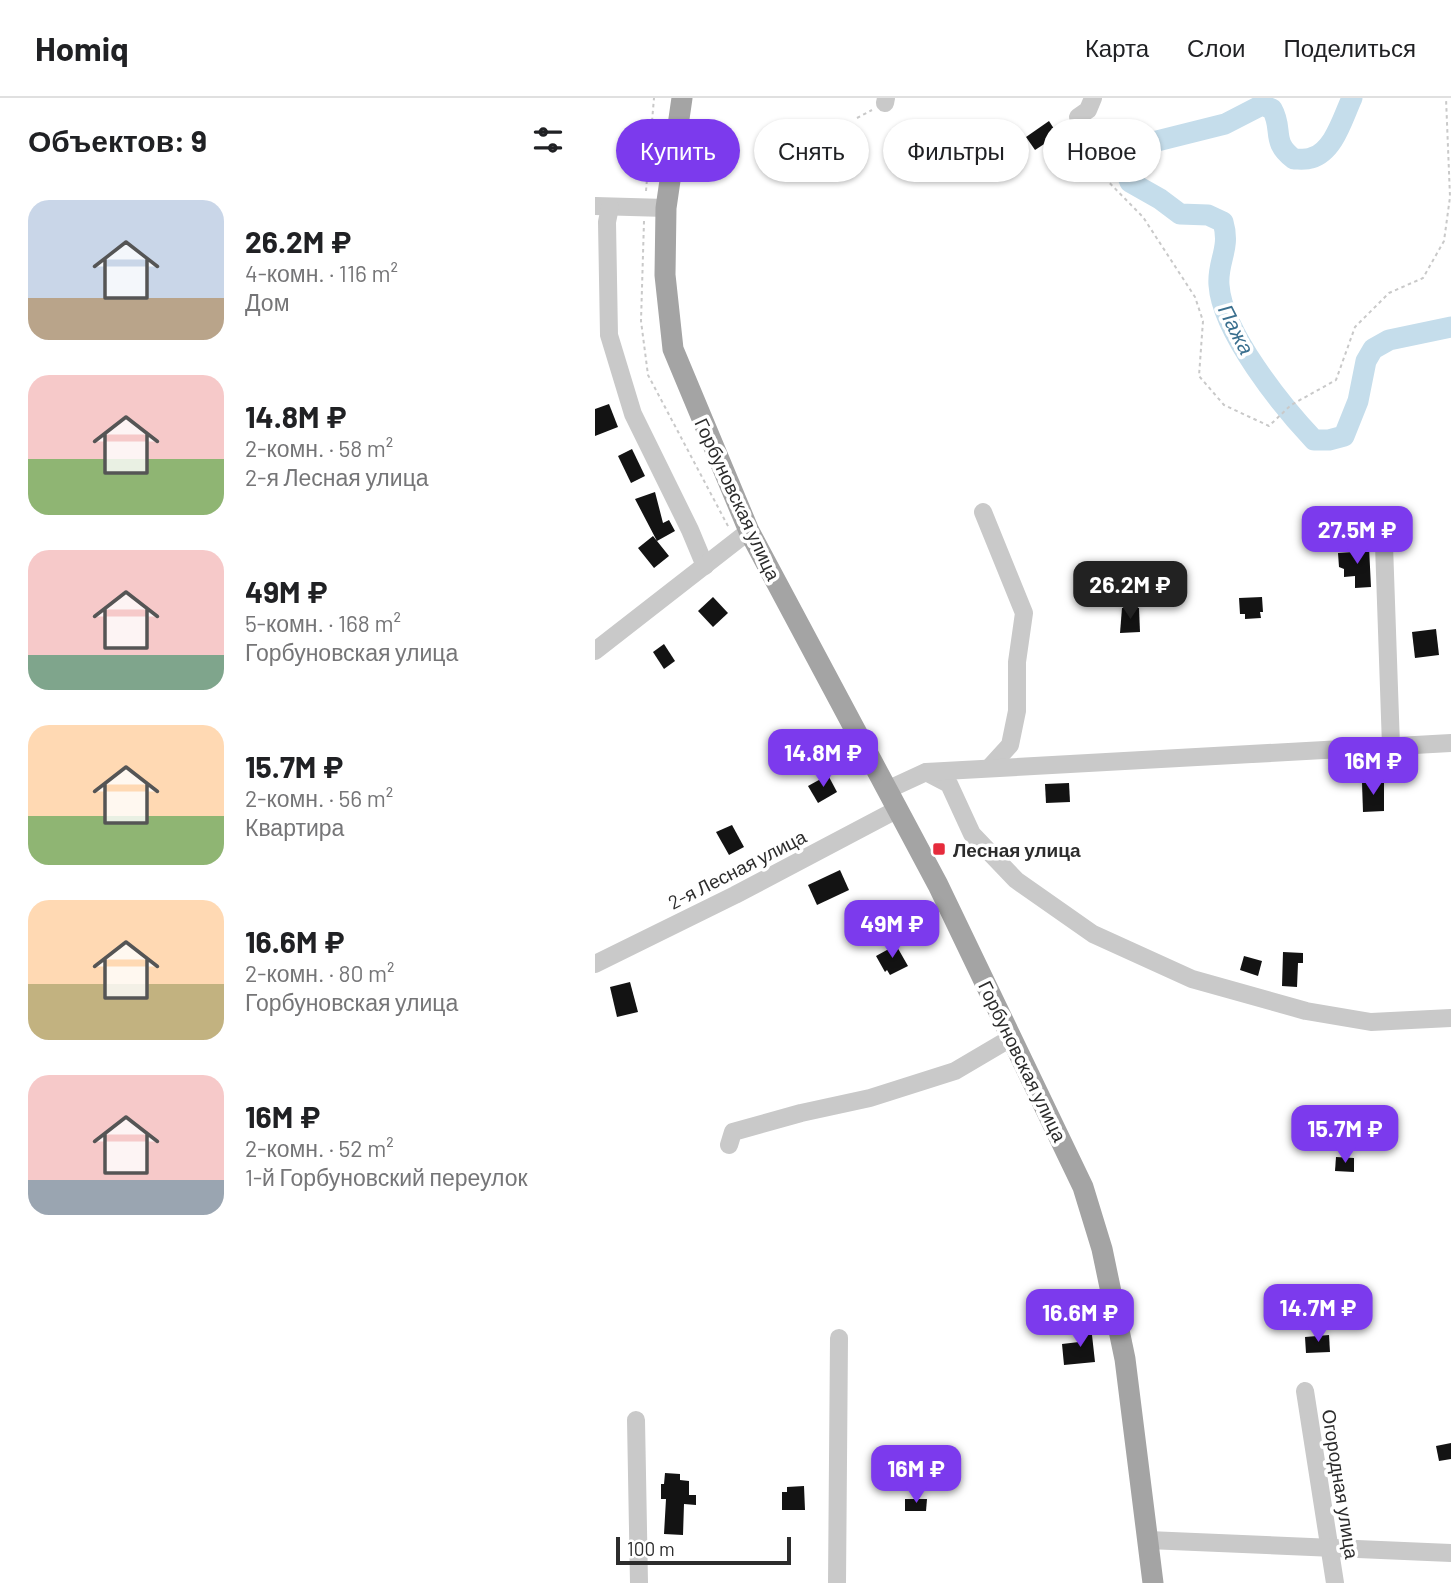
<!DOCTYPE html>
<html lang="ru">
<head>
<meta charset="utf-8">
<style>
  :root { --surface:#fff; --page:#f2f2f2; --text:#202124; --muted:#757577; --line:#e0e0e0; --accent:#7c3aed }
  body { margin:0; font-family:Barlow,sans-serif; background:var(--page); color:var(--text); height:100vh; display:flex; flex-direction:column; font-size:26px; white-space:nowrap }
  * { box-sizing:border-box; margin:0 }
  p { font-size:23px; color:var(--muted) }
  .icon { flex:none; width:38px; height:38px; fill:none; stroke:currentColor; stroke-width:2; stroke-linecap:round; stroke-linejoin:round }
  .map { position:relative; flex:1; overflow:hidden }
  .side { display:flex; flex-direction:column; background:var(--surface); width:595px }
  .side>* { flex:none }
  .banner { position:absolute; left:21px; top:21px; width:665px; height:63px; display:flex; gap:14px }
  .scale { position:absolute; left:21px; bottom:18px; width:175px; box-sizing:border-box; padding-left:7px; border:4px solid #2c2c2c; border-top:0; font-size:19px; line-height:24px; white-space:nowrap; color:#2c2c2c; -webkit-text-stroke:5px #fff; paint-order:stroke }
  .price { position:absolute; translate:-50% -60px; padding:0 16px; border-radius:14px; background:var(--accent); color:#fff; font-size:23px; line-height:46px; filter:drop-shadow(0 2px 4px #0008) }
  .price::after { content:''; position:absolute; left:50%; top:42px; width:21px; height:16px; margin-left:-10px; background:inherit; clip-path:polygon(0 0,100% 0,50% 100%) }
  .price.on { background:#222; color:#fff }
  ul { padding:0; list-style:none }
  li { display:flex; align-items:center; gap:21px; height:175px; padding:0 28px }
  li span { display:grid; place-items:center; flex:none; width:196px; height:140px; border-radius:21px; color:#555 }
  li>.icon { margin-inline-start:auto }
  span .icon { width:84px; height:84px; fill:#fffc; stroke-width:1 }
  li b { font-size:30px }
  h2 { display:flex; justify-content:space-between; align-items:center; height:84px; padding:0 28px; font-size:30px }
  .pill { padding:0 24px; border-radius:32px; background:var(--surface); box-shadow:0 2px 5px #0004; font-size:24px; line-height:63px }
  .pill.on { background:var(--accent); color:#fff }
  header { display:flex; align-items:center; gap:42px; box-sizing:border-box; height:98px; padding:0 35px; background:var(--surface); border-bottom:2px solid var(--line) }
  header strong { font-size:33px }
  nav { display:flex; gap:38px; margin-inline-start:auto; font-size:24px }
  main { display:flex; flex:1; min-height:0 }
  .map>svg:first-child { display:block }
</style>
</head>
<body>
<header>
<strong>Homiq</strong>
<nav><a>Карта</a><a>Слои</a><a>Поделиться</a></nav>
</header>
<main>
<section class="side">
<h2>Объектов: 9<svg class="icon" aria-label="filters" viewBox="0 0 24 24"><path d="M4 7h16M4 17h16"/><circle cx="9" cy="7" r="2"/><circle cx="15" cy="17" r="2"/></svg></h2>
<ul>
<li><span style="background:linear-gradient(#c9d6e8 70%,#b9a48a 0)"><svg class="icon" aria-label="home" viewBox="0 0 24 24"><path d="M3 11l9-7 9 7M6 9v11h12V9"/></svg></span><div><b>26.2M ₽</b><p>4-комн. · 116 m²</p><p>Дом</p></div></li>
<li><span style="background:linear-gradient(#f6c9c9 60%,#8fb573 0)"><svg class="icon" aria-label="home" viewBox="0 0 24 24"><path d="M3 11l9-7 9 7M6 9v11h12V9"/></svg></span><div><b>14.8M ₽</b><p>2-комн. · 58 m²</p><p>2-я Лесная улица</p></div></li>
<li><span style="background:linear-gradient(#f6c9c9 75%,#7fa58c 0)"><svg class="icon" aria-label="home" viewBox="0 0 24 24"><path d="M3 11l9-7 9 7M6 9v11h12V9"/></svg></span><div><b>49M ₽</b><p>5-комн. · 168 m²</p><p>Горбуновская улица</p></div></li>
<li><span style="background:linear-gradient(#ffd9b3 65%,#8fb573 0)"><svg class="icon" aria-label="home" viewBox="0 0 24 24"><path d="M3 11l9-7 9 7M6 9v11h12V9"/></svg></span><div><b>15.7M ₽</b><p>2-комн. · 56 m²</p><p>Квартира</p></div></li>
<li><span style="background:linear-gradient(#ffd9b3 60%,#c2b280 0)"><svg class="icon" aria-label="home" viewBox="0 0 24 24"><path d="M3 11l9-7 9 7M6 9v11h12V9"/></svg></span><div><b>16.6M ₽</b><p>2-комн. · 80 m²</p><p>Горбуновская улица</p></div></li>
<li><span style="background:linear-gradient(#f6c9c9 75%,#9aa5b1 0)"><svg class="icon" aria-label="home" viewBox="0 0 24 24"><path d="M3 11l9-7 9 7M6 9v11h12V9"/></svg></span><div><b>16M ₽</b><p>2-комн. · 52 m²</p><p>1-й Горбуновский переулок</p></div></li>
</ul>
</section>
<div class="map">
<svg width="856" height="1485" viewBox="0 0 856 1485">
  <rect width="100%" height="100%" fill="#fff"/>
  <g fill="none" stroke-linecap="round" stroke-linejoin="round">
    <path stroke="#c5ddeb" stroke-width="21" d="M757,0C748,19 739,54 716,60C711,62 704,61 699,61C675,43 689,32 677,11L667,7L630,26L558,44L537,53L531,62V74L535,84L565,101L585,116L613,117L628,124C636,151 622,163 624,187C627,234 687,308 719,342H734L749,338L763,303L771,263L778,251L794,242L856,229"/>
  </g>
  <g fill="#131313">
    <polygon points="320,22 338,26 335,38 340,39 337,52 314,47"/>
    <polygon points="454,23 463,37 440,52 431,39"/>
    <polygon points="14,306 23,329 0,338 0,311"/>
    <polygon points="37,351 50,378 36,385 23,358"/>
    <polygon points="60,394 68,425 74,422 80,433 62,443 74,458 59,470 43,450 58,438 62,443 40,401"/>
    <polygon points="774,449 776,489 760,490 760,478 749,479 749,471 744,469 743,455 759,454 759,450"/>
    <polygon points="118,499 133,515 118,529 103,513"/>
    <polygon points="667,499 668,514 665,514 666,520 650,521 650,516 645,516 644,500"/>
    <polygon points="527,510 544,510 545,534 525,535"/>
    <polygon points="841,531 844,557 820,560 817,534"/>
    <polygon points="69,546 80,563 69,571 58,554"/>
    <polygon points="233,677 242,694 223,705 213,688"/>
    <polygon points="474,685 475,704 451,705 450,686"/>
    <polygon points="767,685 789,685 789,713 768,714"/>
    <polygon points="137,727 149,749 134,757 121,734"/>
    <polygon points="245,772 254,792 222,807 213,787"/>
    <polygon points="301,847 313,868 295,877 292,872 290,874 281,858"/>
    <polygon points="688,854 708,855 708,865 703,865 702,889 687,888"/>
    <polygon points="649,858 667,863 663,878 645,872"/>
    <polygon points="35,884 43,914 22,919 15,889"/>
    <polygon points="741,1059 759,1060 759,1074 740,1073"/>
    <polygon points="496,1228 500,1264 469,1267 467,1246 484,1244 482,1230"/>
    <polygon points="734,1237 735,1254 711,1255 710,1239"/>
    <polygon points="856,1345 856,1361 844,1363 841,1348"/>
    <polygon points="70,1375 85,1376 85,1382 94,1383 94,1397 101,1397 101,1407 89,1406 88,1437 69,1436 71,1401 66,1401 66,1386 69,1386"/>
    <polygon points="209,1388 210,1412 187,1412 187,1394 192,1394 192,1389"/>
    <polygon points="310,1401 332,1401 331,1413 310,1413"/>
  </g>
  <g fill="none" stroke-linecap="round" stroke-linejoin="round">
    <g stroke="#c9c9c9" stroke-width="2" stroke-dasharray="3.5 3.5" stroke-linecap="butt">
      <polyline points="262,20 277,12"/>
      <polyline points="488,32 486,40 496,66 548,119 600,199 608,223 604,278 629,307 674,328 696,307 741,282 760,229 794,195 828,180 849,143 855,99 851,0"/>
      <polyline points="51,93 59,0"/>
      <polyline points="49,123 46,223 53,277 134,430"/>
    </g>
    <g stroke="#c9c9c9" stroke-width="18">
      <polyline points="290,5 291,0"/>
      <polyline points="483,19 493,12 498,0"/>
      <polyline points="0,108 71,110"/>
      <polyline points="15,109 12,124 14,237 38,316 95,432 110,468"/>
      <polyline points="388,414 429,515 422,564 422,613 415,647 394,670"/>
      <polyline points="788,418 796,648"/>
      <polyline points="0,553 154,433"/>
      <polyline points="331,674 354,686 377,736 421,782 498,836 597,881 711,913 776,924 856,920"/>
      <polyline points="292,692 331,674 856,645"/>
      <polyline points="0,866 140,797 303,711"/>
      <polyline points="134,1047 138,1034 206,1015 275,1000 360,973 416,940"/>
      <polyline points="710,1293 740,1485"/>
      <polyline points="41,1322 44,1485"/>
      <polyline points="553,1442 856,1455"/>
      <polyline points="242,1485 244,1240"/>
    </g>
    <polyline stroke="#a4a4a4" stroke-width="21" points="87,0 71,110 70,177 78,251 154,433 343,787 488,1089 507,1151 530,1261 558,1485"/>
  </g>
  <rect fill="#e62b3c" stroke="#fff" stroke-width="2.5" x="337" y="744" width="14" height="14" rx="3.5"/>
  <g text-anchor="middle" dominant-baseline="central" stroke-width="7" stroke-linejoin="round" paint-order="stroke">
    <g font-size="19" fill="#2c2c2c" stroke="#fff">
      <text transform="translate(143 401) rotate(65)">Горбуновская улица</text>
      <text transform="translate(142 771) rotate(-27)">2-я Лесная улица</text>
      <text transform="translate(428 963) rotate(64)">Горбуновская улица</text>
      <text transform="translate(746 1386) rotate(81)">Огородная улица</text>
    </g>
    <g font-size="19" font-weight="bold" fill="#2c2c2c" stroke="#fff" text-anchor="start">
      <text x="358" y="751">Лесная улица</text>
    </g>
    <g font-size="21" font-style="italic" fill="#3a6f8e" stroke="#fff">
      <text transform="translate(642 231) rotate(63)">Пажа</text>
    </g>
  </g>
</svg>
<div class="scale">100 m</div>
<b class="price" style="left:762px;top:468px">27.5M ₽</b>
<b class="price on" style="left:535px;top:523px">26.2M ₽</b>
<b class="price" style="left:228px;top:691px">14.8M ₽</b>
<b class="price" style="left:778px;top:699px">16M ₽</b>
<b class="price" style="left:297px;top:862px">49M ₽</b>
<b class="price" style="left:750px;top:1067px">15.7M ₽</b>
<b class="price" style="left:723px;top:1246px">14.7M ₽</b>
<b class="price" style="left:485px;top:1251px">16.6M ₽</b>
<b class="price" style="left:321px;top:1407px">16M ₽</b>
<div class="banner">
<a class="pill on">Купить</a>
<a class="pill">Снять</a>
<a class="pill">Фильтры</a>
<a class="pill">Новое</a>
</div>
</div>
</main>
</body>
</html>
